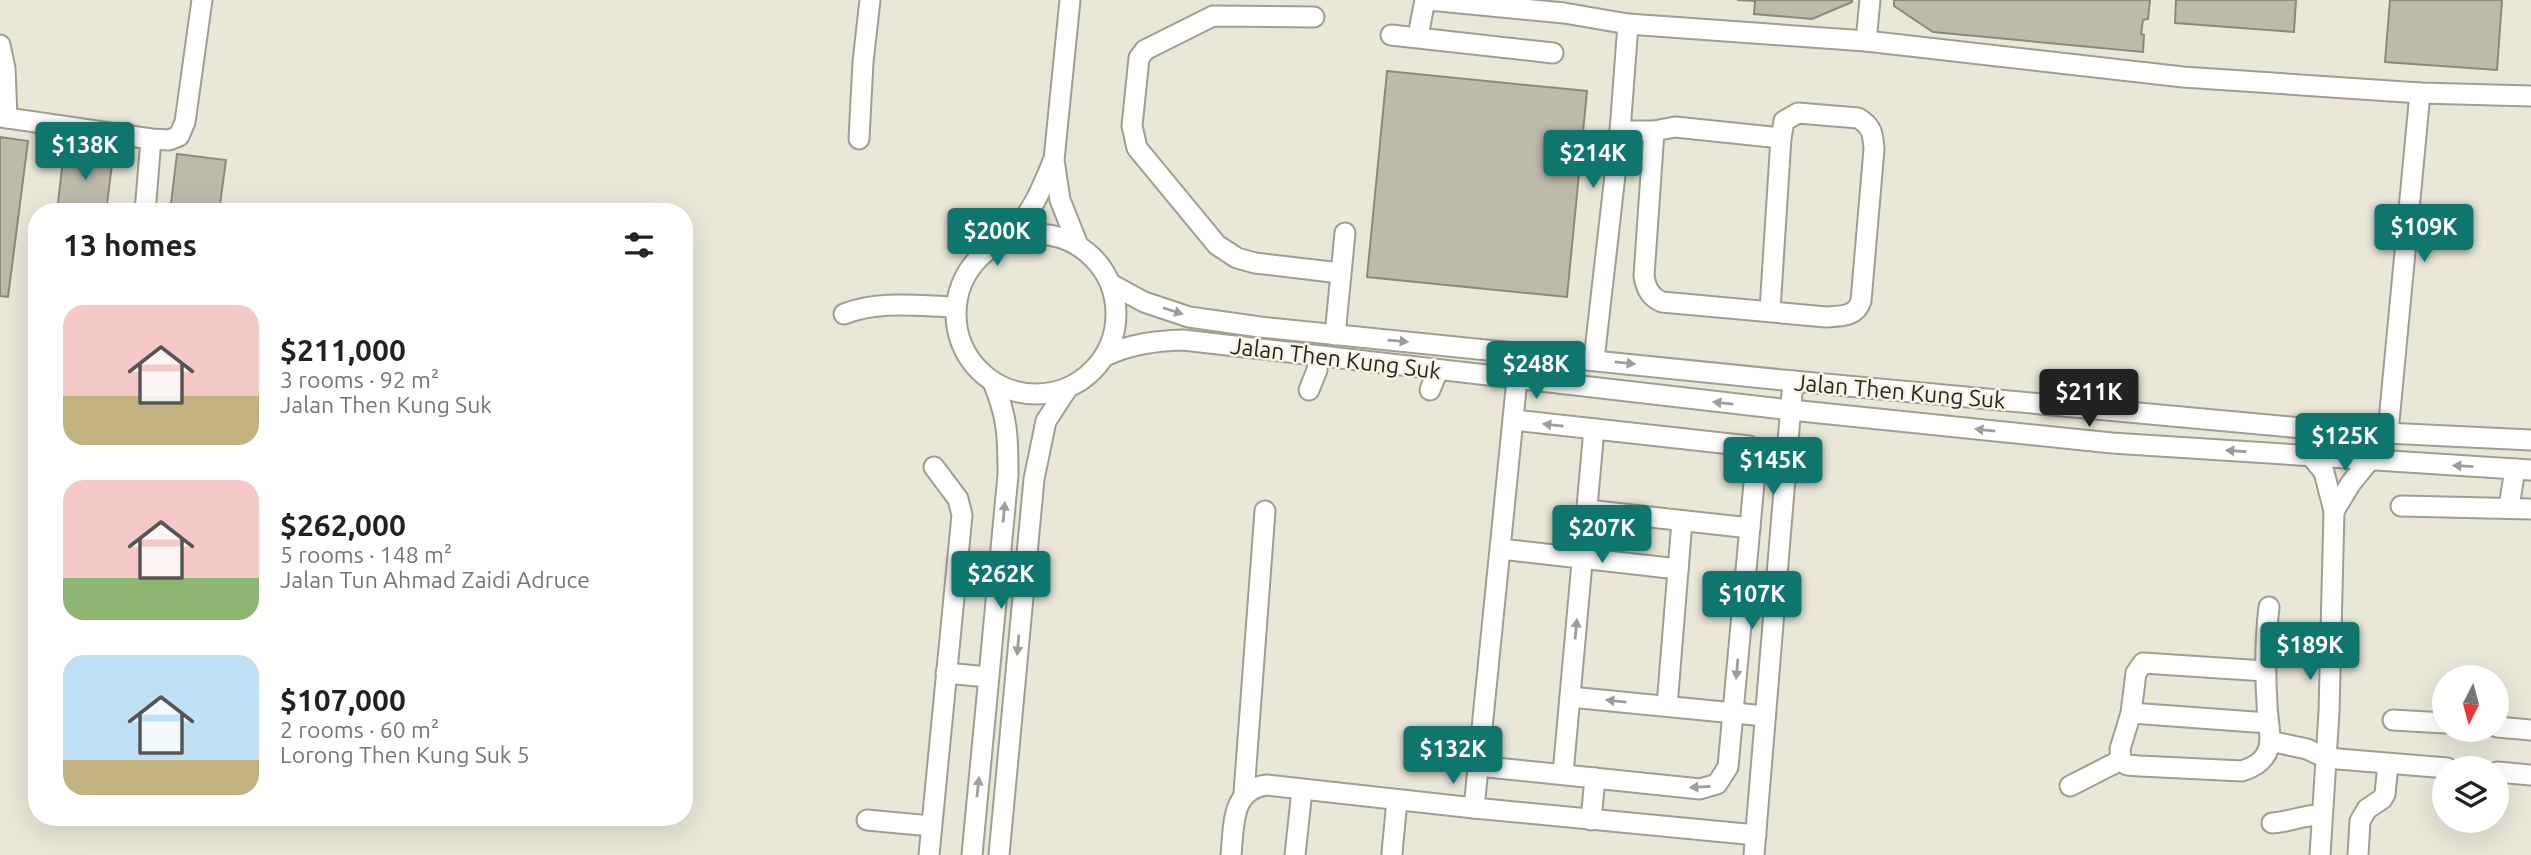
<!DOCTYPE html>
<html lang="en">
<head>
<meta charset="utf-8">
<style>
  :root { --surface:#fff; --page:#f2f2f2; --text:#202124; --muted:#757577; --accent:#0f766e }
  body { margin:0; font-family:Ubuntu,sans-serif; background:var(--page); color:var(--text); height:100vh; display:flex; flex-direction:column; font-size:26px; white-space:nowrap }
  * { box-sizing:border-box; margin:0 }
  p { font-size:23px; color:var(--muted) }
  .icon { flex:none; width:38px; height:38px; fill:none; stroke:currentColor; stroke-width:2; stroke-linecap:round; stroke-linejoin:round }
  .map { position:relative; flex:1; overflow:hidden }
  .panel { position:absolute; left:28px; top:203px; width:665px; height:623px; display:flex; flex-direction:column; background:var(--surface); border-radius:28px; box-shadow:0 7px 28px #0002 }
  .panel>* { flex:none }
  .needle { width:46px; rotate:186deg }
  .controls { position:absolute; left:2432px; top:665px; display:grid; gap:14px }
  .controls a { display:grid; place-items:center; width:77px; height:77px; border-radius:50%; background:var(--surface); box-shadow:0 7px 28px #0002; font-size:35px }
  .price { position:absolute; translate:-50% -60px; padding:0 16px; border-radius:7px; background:var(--accent); color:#fff; font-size:23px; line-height:46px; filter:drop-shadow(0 2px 4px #0008) }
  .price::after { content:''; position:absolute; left:50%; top:42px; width:21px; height:16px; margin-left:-10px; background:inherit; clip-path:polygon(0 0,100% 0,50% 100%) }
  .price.active { background:#222; color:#fff }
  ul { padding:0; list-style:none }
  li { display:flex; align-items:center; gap:21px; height:175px; padding:0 35px }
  li span { display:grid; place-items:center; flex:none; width:196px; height:140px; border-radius:21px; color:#555 }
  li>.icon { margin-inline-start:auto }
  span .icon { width:84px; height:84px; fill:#fffc; stroke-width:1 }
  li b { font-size:30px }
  h2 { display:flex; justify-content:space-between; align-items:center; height:84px; padding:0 35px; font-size:30px }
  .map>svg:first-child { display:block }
</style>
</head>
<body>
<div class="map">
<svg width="2531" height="855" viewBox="0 0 2531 855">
  <rect width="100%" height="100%" fill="#e9e7d8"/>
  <g fill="#bdbaac" stroke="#8c897c" stroke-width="2">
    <polygon points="1737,0 1852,0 1852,2 1812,19 1754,14 1755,1"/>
    <polygon points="1894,0 2150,0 2148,19 2143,20 2141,34 2144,35 2143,52 1933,32 1894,6"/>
    <polygon points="2176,0 2296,0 2294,32 2175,23"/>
    <polygon points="2390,0 2502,0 2497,70 2385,62"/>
    <polygon points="1387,71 1587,91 1567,297 1367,277"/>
    <polygon points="0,137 28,141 8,297 0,296"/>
    <polygon points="64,150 113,156 106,212 57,212"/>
    <polygon points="177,154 226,160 219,212 170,212"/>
  </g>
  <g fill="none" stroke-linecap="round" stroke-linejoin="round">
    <g stroke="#a09e90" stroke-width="23">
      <g id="minor">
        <polyline points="1070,0 1054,160 1060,200 1078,245"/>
        <polyline points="1429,0 1564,13 1628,24 1866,41 2183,77 2420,93 2531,96"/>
        <polyline points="1314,17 1213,16 1145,50 1139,58 1132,126 1137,148 1217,245 1237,258 1255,263 1340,273"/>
        <polyline points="1391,35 1553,53"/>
        <polyline points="1418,36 1425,0"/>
        <polyline points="1866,41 1870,0"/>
        <polyline points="0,45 5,68 7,118"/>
        <polyline points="0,117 151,139 169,140 179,136 185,122 202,0"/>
        <polyline points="1620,131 1654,131 1675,127 1781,138 1770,310"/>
        <path d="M1654,131L1644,276C1646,288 1650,297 1662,302L1826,317C1841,316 1856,317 1861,301L1874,149C1873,134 1872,126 1858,118L1798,113L1784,121L1781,138"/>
        <polyline points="859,139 863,62 870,0"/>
        <polyline points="145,212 151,139"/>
        <circle cx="1036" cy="314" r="80"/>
        <path d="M1006,239C1030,217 1041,191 1053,161"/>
        <polyline points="1111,284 1144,302 1189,317 1260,327 1793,381 2323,430 2531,440"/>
        <path d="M844,314C879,300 918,306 955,307"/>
        <polyline points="1335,335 1345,233"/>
        <path d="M1105,356C1131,344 1154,341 1183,340L1791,410L2112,443L2531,470"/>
        <polyline points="1594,360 1620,131 1628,24"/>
        <polyline points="1309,390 1317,370 1318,357"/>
        <polyline points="1430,390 1438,370"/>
        <polyline points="2388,432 2420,93"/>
        <polyline points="2311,456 2324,472 2334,511 2329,712 2320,855"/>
        <polyline points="2401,506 2531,509"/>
        <polyline points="2509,507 2515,469"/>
        <polyline points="1587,510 1750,528"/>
        <polyline points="2334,511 2351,483 2369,461"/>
        <polyline points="1501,549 1678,569"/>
        <path d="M2265,671L2143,663L2136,673L2131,713L2120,749L2121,760L2127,765L2140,766L2242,771C2255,767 2265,761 2269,747C2272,735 2267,717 2267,704C2265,671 2265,640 2269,607"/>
        <polyline points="946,673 988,677"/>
        <polyline points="1570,697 1765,716"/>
        <polyline points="1667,706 1682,521"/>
        <polyline points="2131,713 2268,723"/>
        <polyline points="2393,720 2445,723"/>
        <polyline points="2497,727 2531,730"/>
        <polyline points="2270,741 2307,749 2326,758 2447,768"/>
        <polyline points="1478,766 1700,789 1717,784 1728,767 1756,461 1754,449 1749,446 1514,420"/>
        <polyline points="2497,772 2531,775"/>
        <polyline points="1563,774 1594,429"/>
        <polyline points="2070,786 2121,760"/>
        <polyline points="1244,793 1265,511"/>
        <polyline points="1474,808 1517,379"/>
        <polyline points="867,820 931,826"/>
        <polyline points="1591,820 1595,778"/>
        <path d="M2272,823C2290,822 2302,815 2321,815"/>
        <polyline points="1392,853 1397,800"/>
        <polyline points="929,855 962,515 958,499 934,467"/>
        <path d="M972,855L1008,475C1008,438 1008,418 993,382"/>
        <polyline points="999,855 1034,479 1046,421 1067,389"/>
        <path d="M1231,855C1234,826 1231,789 1267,785L1474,808L1756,835"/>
        <polyline points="1295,855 1302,790"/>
        <polyline points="1754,855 1793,381"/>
        <polyline points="2358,855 2360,821 2367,809 2382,799 2385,794 2388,764"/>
      </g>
    </g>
    <use href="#minor" stroke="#fff" stroke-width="19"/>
  </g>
  <defs><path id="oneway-solid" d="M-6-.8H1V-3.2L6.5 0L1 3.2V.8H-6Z" transform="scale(1.75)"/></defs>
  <g fill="#9d9d9b">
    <use href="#oneway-solid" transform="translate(1173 311) rotate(18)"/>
    <use href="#oneway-solid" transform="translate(1398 341) rotate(5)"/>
    <use href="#oneway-solid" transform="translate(1625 363) rotate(6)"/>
    <use href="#oneway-solid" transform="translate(1723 403) rotate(-174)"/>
    <use href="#oneway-solid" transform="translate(1553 425) rotate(-174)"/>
    <use href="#oneway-solid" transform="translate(1985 430) rotate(-174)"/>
    <use href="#oneway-solid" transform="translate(2236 451) rotate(-176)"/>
    <use href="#oneway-solid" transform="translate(2463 466) rotate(-177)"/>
    <use href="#oneway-solid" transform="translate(1004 512) rotate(-85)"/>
    <use href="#oneway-solid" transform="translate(1576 629) rotate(-85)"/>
    <use href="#oneway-solid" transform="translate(1018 645) rotate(95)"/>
    <use href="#oneway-solid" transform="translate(1737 669) rotate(95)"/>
    <use href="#oneway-solid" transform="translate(1616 701) rotate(-174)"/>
    <use href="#oneway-solid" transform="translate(978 787) rotate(-84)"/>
    <use href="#oneway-solid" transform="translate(1700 787) rotate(177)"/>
  </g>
  <g text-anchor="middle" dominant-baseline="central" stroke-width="5" stroke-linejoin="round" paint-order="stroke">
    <g font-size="23" fill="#262520" stroke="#f7f4e5">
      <text transform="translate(1336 358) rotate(7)">Jalan Then Kung Suk</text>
      <text transform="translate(1900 391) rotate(5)">Jalan Then Kung Suk</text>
    </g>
  </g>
</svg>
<div class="controls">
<a><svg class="needle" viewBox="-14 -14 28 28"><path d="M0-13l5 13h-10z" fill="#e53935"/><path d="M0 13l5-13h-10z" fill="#757577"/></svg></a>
<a><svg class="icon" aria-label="layers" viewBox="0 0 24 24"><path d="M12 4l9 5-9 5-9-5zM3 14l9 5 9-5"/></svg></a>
</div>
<b class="price" style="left:85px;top:182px">$138K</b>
<b class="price" style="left:1593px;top:190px">$214K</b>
<b class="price" style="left:2424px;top:264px">$109K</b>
<b class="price" style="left:997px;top:268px">$200K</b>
<b class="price" style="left:1536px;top:401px">$248K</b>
<b class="price active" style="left:2089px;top:429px">$211K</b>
<b class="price" style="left:2345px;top:473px">$125K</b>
<b class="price" style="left:1773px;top:497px">$145K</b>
<b class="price" style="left:1602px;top:565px">$207K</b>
<b class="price" style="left:1001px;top:611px">$262K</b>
<b class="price" style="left:1752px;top:631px">$107K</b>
<b class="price" style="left:2310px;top:682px">$189K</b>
<b class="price" style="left:1453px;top:786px">$132K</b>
<section class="panel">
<h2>13 homes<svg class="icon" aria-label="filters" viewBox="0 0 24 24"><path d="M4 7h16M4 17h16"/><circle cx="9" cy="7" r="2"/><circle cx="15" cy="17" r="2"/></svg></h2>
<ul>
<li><span style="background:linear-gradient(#f6c9c9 65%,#c2b280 0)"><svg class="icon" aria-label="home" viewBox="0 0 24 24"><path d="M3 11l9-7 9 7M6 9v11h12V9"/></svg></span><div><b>$211,000</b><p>3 rooms · 92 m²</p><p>Jalan Then Kung Suk</p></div></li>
<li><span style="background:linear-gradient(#f6c9c9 70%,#8fb573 0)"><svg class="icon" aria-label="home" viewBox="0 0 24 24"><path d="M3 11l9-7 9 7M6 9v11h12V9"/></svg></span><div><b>$262,000</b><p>5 rooms · 148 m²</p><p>Jalan Tun Ahmad Zaidi Adruce</p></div></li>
<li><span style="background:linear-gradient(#bfe0f5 75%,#c2b280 0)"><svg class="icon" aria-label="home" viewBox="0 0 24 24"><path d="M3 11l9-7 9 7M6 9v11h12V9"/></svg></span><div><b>$107,000</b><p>2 rooms · 60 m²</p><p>Lorong Then Kung Suk 5</p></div></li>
</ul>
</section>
</div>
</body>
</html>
